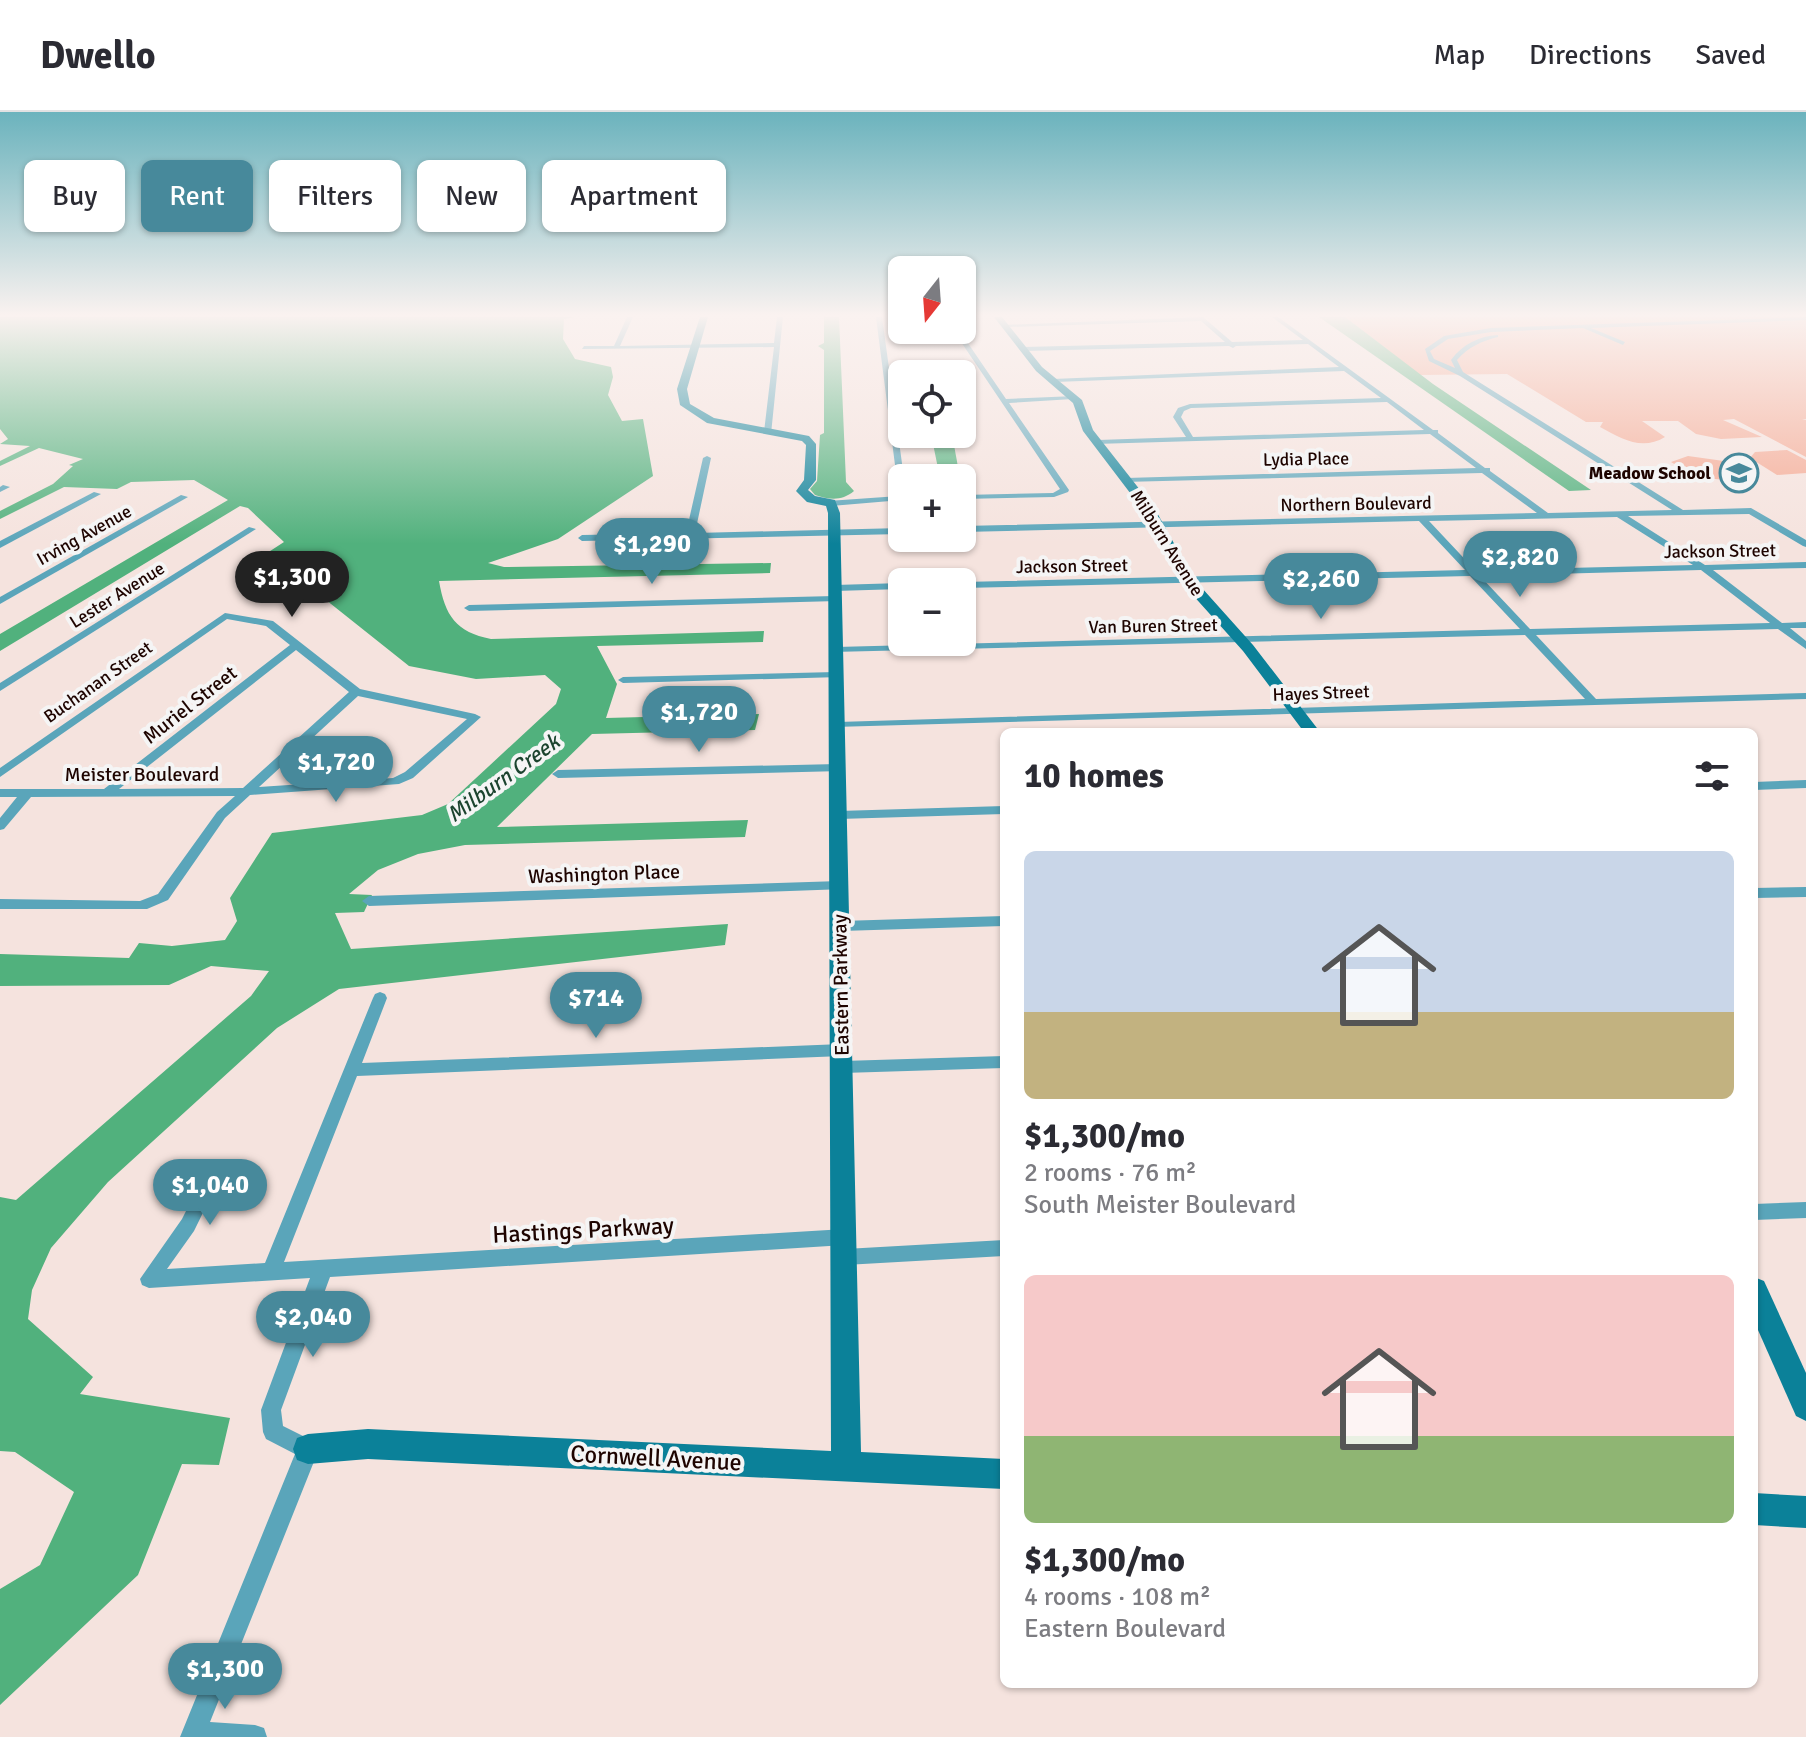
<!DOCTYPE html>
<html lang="en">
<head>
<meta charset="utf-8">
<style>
  :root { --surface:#fff; --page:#f7f7f7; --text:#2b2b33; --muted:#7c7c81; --line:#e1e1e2; --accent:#47899b }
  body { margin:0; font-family:Signika,sans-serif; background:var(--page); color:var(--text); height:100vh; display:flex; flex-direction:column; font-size:30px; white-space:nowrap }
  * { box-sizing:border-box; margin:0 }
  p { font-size:26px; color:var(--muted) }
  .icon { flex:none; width:44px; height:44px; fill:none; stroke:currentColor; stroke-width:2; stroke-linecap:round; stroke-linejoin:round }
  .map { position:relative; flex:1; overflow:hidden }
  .drawer { position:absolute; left:1000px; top:616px; width:758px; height:960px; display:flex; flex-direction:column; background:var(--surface); border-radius:12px; box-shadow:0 2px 6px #0004 }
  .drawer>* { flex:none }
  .hud { position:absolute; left:24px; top:48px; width:760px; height:72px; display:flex; gap:16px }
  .needle { width:52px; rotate:197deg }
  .fabs { position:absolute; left:888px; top:144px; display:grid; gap:16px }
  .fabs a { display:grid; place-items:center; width:88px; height:88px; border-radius:12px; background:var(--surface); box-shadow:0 2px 6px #0004; font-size:40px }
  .price { position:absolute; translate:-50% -68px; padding:0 18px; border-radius:28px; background:var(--accent); color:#fff; font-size:26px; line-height:52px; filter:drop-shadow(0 2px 4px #0008) }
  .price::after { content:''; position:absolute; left:50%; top:48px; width:24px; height:18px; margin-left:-12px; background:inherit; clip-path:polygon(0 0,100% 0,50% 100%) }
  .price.active { background:#222; color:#fff }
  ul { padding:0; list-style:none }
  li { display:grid; align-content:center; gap:16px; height:424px; padding:0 24px }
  li span { display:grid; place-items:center; height:248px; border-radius:12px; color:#555 }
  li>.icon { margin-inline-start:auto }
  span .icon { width:144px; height:144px; fill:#fffc; stroke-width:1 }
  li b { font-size:34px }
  h2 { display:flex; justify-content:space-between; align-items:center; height:96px; padding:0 24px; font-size:34px }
  .pill { padding:0 28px; border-radius:12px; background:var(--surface); box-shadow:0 2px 6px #0004; font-size:28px; line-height:72px }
  .pill.active { background:var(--accent); color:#fff }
  header { display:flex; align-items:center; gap:48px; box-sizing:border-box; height:112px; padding:0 40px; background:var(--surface); border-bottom:2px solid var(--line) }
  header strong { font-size:38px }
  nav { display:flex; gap:44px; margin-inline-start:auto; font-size:28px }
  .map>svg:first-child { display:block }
</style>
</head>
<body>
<header>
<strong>Dwello</strong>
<nav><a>Map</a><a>Directions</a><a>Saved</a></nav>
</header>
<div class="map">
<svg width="1806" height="1625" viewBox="0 0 1806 1625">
  <rect width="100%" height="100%" fill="#f5e3de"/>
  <g fill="#f4a993">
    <path d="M1345,205H1806V307L1802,308H1806V345L1734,307L1723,308L1762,325L1721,327L1696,322L1678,309H1642L1665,325C1642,339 1622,327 1600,315L1603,310H1586L1507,262L1420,263Z"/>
    <polygon points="1787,338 1806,348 1806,361 1777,363 1750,346 1755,340"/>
    <path d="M1688,344L1731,350L1759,365C1719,369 1706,371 1671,350Z"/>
  </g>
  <g fill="#51b17d">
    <path d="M0,205H575L564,207L563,227L575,247L611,255L613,265L608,283L622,309L643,307L653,364L558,427L488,451L504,455L771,451L770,461L439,469C445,504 456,520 491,527L764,519L763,530L597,534L617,572L606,606L759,602L755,618L592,622L497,715L748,708L745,725L465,733L418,742L378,758L349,782L372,783L364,800L335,801L351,837L728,812L725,833L339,877L277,916L108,1070L51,1136L32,1178L28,1207L93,1265L80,1282L230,1306L219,1353L182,1352L138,1463L0,1593V1477L40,1453L74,1380L15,1340L0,1339V1085L16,1088L251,884L269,859L211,854L169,873L0,874V842L129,846L139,831L172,834L225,828L237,809L230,786L272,721L422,703L448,692L556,592L561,577L545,563L476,567L409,554L321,484L236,461L284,430L248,396L240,394L0,539V522L228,388L194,368L131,370L117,377L64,375L0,407V399L53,372L73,354L69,353L83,347L39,336L0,354V349L30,334L0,332L8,327L0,317Z"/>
    <path d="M824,205H839L846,370L854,379C842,389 830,388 815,383L810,377L817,369L820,323L824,321V238L818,234L824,231Z"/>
    <polygon points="1319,205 1345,205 1433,272 1591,378 1569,379"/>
    <polygon points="931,322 952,322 960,366 940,366"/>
  </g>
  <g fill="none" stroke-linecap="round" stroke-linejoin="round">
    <g fill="#5aa5ba" fill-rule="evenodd">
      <polygon points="627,205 633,205 620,234 774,231 777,205 783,205 771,322 764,320 774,235 582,237 584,234 614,234"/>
      <polygon points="876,205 882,205 904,366 902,366 902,388 831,394 827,391 828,389 899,384"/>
      <path d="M1203,205L1232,230L1303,228L1272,205H1278L1433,318H1438V321L1485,356H1490V359L1548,401L1672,398L1460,264L1429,249L1425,237L1444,224L1491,216L1806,205V208L1591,216L1625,230L1623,233L1583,216L1491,220L1448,227L1430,239L1434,247L1455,256L1451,248C1463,232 1479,224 1498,223V225C1482,229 1468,235 1457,248L1463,260L1683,398L1751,396L1806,428V435L1803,434L1749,402L1628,404L1705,453L1806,450V456L1713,458L1782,511L1806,510V516H1790L1806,529V537L1778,517L1536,523L1596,587L1806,581V587L834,615L832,613L838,610L1585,587L1525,523L832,540V536L836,535L1520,517L1470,464L962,476V470L1465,458L1419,409L962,420V414L1537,401L1482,361L1123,370L1122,368L1126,366L1476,356L1430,322L1095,332V328H1098L1186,325L1173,305L1178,296L1190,292L1381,286L1344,259L1055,270L1053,267L1339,255L1308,232L1236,234L1233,236L1229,234L1023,239L1020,237L1023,235L1225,230L1201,209L1005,215L1002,213ZM1387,290L1424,318L1193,325L1181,305L1184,299L1191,296ZM1617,405L1693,453L1475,458L1429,409ZM1701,458L1770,511L1530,517L1480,464Z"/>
      <polygon points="953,218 959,218 1006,287 1075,284 1073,287 1009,291 1069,378 1068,380 1054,385 962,387 962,383 1053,381 1060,377"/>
      <polygon points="707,344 711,346 695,421 902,416 902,422 582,429 578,426 582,423 686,421 703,346"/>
      <polygon points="3,373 10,375 0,380 0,375"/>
      <polygon points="94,380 101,382 0,436 0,429"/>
      <polygon points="181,383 188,385 0,492 0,485"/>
      <polygon points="249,415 256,417 0,579 0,571"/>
      <polygon points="902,471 902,477 835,479 830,476 835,473"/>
      <polygon points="835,484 838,485 838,489 469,499 464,496 469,493"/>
      <path d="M225,501L273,509L360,577L475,602L481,605L413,666L399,672L250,683L225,706L168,788L147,797H0V787L140,789L158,782L217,700L235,684L31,685L4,717L0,718V706L17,685H0V677H104L290,533L266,514L227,507L0,665V656ZM296,538L349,580L243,676L119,677ZM358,584L467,607L405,660L393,666L259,675Z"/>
      <polygon points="836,560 841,563 840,565 623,571 618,568 623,565"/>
      <polygon points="838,652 842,653 842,659 558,666 552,662 558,658"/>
      <polygon points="1806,668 1806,676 1754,678 1754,670"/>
      <polygon points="1004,694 1004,702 839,707 833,703 839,699"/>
      <polygon points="840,769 845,771 847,774 845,777 369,794 362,789 369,784"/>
      <polygon points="1806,775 1806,785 1754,786 1754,776"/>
      <polygon points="1004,804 1004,814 841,819 834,814 841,809"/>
      <polygon points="380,880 385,882 387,886 362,951 842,932 848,934 850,938 848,942 842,944 357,964 284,1150 845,1117 851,1119 854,1125 851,1131 845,1133 330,1165 281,1298 283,1314 315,1330 319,1337 210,1610 255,1613 264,1616 267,1625 180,1625 295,1342 266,1327 263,1320 261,1298 310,1166 149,1176 142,1173 140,1167 182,1107 205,1061 211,1058 217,1061 220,1066 194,1119 167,1157 265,1151 373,886 375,882"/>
      <polygon points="1004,944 1004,956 843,961 837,959 835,955 837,951 843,949"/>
      <polygon points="1806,1090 1806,1106 1754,1108 1754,1092"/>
      <polygon points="1004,1128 1004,1144 845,1153 838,1151 836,1145 838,1139 845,1137"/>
    </g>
    <g fill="#0b8199" fill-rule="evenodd">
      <polygon points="700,205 708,205 687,277 690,292 714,306 809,324 816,332 816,368 808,378 815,384 835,388 840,401 861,1340 1004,1347 1004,1377 368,1347 308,1352 297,1348 293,1337 297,1326 308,1322 368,1317 831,1339 828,401 826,394 807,390 796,379 804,368 806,333 802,329 707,311 680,293 677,277"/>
      <polygon points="994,205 1002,205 1042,255 1082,288 1093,318 1155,397 1193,466 1253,533 1320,620 1304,620 1243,539 1182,471 1143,398 1083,319 1073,291 1036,259"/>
      <polygon points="1754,1165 1764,1169 1806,1261 1806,1309 1796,1304 1754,1209"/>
      <polygon points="1754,1381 1806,1384 1806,1416 1754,1413"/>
    </g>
  </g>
  <linearGradient id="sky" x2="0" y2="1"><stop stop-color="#6bb3bd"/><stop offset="0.47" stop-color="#faf2f0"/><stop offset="1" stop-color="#faf2f0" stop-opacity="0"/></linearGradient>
  <rect width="1806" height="432" fill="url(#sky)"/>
  <defs>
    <g id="school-ring" transform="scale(2)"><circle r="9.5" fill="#f5f5f5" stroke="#47899b" stroke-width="1.5"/><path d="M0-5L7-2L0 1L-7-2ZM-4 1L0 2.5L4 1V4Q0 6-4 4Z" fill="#47899b"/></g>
  </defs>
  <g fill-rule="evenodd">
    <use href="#school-ring" x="1739" y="361"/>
  </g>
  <g text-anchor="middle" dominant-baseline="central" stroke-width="8" stroke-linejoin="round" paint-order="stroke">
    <g font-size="18" fill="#1e0400" stroke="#f5f5f5">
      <text transform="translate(1306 347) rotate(-1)">Lydia Place</text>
      <text transform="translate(1356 392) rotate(-1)">Northern Boulevard</text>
      <text transform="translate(84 423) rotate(-29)">Irving Avenue</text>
      <text transform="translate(1167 431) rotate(58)">Milburn Avenue</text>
      <text transform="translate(1720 439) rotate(-1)">Jackson Street</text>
      <text transform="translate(1072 454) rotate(-1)">Jackson Street</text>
      <text transform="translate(117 483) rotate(-32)">Lester Avenue</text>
      <text transform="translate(1153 514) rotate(-1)">Van Buren Street</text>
      <text transform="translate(98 570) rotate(-35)">Buchanan Street</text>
      <text transform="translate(1321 581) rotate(-2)">Hayes Street</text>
    </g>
    <g font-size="18" font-weight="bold" fill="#1e0400" stroke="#f5f5f5" text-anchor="end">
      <text x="1711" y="361">Meadow School</text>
    </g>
    <g font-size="20" fill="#1e0400" stroke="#f5f5f5">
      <text transform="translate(190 593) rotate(-38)">Muriel Street</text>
      <text x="142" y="662">Meister Boulevard</text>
      <text transform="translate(604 762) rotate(-2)">Washington Place</text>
      <text transform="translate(841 873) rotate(-91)">Eastern Parkway</text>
    </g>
    <g font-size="22" font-style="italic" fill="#1c442f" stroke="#f5f5f5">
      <text transform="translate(503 666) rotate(-36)">Milburn Creek</text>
    </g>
    <g font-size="24" fill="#1e0400" stroke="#f5f5f5">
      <text transform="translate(583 1118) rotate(-3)">Hastings Parkway</text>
      <text transform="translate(656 1346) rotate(3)">Cornwell Avenue</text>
    </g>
  </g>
</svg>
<div class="fabs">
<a><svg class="needle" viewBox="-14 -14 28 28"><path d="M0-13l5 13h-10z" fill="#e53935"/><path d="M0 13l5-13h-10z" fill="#7c7c81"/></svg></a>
<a><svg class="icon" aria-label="locate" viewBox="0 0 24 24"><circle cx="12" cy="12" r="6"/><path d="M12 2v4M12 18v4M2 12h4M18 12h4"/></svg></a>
<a>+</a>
<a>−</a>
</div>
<b class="price" style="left:652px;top:474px">$1,290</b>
<b class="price" style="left:1520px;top:487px">$2,820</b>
<b class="price active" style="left:292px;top:507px">$1,300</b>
<b class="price" style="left:1321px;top:509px">$2,260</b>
<b class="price" style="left:699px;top:642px">$1,720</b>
<b class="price" style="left:336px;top:692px">$1,720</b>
<b class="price" style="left:596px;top:928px">$714</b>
<b class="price" style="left:210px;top:1115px">$1,040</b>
<b class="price" style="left:313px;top:1247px">$2,040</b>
<b class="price" style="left:225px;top:1599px">$1,300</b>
<div class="hud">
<a class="pill">Buy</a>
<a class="pill active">Rent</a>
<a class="pill">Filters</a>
<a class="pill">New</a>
<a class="pill">Apartment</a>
</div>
<section class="drawer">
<h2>10 homes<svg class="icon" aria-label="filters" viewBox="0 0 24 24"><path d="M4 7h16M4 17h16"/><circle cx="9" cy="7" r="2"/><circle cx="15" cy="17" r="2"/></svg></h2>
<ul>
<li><span style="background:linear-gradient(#c9d6e8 65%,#c2b280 0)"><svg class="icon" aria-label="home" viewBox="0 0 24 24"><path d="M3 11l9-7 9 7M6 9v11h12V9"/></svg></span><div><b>$1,300/mo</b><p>2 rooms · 76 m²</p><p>South Meister Boulevard</p></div></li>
<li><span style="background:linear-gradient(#f6c9c9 65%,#8fb573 0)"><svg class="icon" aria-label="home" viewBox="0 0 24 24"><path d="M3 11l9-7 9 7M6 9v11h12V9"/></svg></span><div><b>$1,300/mo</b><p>4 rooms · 108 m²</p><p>Eastern Boulevard</p></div></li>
</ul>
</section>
</div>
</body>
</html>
